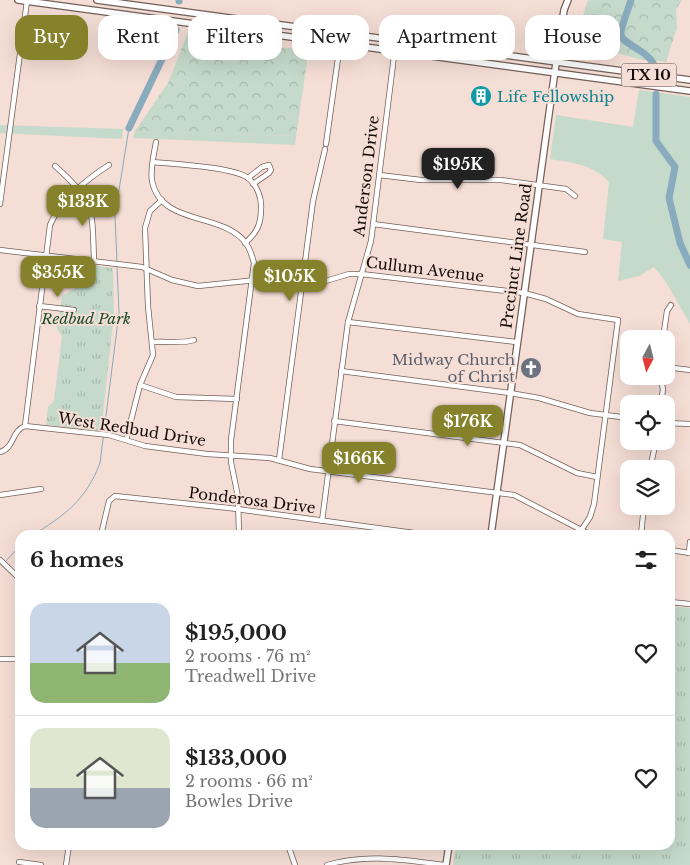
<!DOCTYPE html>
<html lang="en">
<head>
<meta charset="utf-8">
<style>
  :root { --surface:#fff; --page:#f6f6f6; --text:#222; --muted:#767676; --line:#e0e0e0; --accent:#86822b }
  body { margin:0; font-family:"Libre Baskerville",serif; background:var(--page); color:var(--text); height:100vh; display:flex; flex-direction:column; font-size:19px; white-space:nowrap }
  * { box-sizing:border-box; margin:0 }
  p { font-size:16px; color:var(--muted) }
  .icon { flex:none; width:28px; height:28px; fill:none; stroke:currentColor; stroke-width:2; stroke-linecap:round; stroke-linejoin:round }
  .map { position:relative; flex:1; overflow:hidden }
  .side { position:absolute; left:15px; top:530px; width:660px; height:320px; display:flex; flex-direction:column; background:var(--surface); border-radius:15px; box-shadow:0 5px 20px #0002 }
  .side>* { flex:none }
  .top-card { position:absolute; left:15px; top:15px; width:660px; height:45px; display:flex; gap:10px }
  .needle { width:32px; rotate:187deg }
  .controls { position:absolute; left:620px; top:330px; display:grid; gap:10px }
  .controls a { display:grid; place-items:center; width:55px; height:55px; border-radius:10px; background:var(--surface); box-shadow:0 5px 20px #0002; font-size:25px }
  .price { position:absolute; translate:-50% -42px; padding:0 11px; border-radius:10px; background:var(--accent); color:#fff; font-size:16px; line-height:32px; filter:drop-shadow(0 1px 2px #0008) }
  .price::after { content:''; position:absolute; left:50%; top:30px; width:15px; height:11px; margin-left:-8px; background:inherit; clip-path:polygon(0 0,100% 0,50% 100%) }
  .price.selected { background:#222; color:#fff }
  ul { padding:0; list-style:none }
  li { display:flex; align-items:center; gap:15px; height:125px; padding:0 15px }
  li+li { border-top:1px solid var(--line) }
  li span { display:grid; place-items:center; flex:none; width:140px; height:100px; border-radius:15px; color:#555 }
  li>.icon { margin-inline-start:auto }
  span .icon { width:60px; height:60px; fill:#fffc; stroke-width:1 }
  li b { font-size:21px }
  h2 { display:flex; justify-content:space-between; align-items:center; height:60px; padding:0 15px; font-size:21px }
  .pill { padding:0 18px; border-radius:15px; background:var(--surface); box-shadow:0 5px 20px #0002; font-size:18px; line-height:45px }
  .pill.selected { background:var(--accent); color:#fff }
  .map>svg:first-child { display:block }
</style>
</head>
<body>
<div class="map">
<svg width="690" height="865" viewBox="0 0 690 865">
  <defs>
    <pattern id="forest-crowns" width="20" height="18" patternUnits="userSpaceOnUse" patternTransform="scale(1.25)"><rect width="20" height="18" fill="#c5daca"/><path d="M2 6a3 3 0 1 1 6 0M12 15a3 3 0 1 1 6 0" fill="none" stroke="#a8baac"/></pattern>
    <pattern id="park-tufts" width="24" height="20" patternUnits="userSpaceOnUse" patternTransform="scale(1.25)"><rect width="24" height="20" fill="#c5daca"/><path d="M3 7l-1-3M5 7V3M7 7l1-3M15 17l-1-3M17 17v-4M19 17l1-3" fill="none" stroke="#a8baac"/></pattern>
  </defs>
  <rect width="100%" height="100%" fill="#f5ded5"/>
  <g fill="#c5daca">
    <path d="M639,90L690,97V324L666,282L654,267L639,276L618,281L622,242L603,239L609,182C592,164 573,163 550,159L556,115L633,127Z"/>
    <polygon points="0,125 123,129 122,139 0,133"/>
    <polygon points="135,131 296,136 295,145 133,138"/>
  </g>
  <g fill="url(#forest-crowns)">
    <polygon points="588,0 682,0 676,9 677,28 666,62 638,59 597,47 585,52 579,27"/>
    <polygon points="188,32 222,35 233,45 309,49 296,136 135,131 168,83"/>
  </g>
  <g fill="url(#park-tufts)">
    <polygon points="83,264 113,268 114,314 101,431 46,425 48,407 54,401 62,336 57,329 62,296 81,285"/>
    <polygon points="670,606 690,608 690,865 453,865 456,845 670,845"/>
  </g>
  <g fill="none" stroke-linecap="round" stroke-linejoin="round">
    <g stroke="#89abbe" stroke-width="1">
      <polyline points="117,262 115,215 129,128"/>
      <path d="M33,535C65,515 86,500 100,463L119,313L117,266"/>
      <polyline points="5,562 20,546"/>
    </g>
    <g stroke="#89abbe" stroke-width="7">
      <polyline points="179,0 179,1"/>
      <path d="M631,0C629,8 620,28 621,35C622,44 649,50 655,67"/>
      <polyline points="656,94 656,141 675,167 669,198 680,243 690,265"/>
      <polyline points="129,128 176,30"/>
    </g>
    <g stroke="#746058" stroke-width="6">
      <g id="minor">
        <path d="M156,142C154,154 150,169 152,181C161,226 221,212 245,242C250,248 252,256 254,263L231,440V462L238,497L239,535"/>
        <polyline points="326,144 340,44 334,32"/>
        <path d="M153,162C174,164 233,167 248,178C257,185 262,198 261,209C261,224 257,233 245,243"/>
        <path d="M55,166C96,202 92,210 94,261"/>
        <polyline points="379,175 421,180 501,180 566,189 575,196"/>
        <polyline points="248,178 262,167 269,165 271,170 269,173 253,184"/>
        <polyline points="0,204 27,1"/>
        <polyline points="373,224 585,252"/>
        <polyline points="0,250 142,267 172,280 198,286 257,280 309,286 349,274 361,274 524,293 546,299 578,314 618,320 594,504 590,517 578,535"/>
        <polyline points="39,306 74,310"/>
        <polyline points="348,322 516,342"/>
        <polyline points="663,339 667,311 671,305"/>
        <path d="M153,342C166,341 182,344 194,340"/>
        <polyline points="666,367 690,370"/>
        <polyline points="341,371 510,393 539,398 590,413 629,418"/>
        <polyline points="660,376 663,389 661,404"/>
        <polyline points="140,385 176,397 237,399"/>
        <polyline points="334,421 520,445 577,473 597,477"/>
        <polyline points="666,423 690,424"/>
        <path d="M25,426L50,225C60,201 87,179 109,165"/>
        <polyline points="126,440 140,385 153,355 148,306 145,228 150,211 162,200"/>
        <path d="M0,452C15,448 11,431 25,426L109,435L145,446L207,454L270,458L310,469L514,495L591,535"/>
        <polyline points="279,460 313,201 325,149"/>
        <polyline points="650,469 656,441"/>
        <polyline points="0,495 41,489"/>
        <polyline points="322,521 348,322 371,241 396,40"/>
        <polyline points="101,535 109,501 115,496 229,508 429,535"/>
        <polyline points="641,535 644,506"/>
        <polyline points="670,550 690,553"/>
        <polyline points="689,553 690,542"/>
        <polyline points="0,560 20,579"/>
        <polyline points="670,602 690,604"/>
        <polyline points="0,659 20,659"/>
        <polyline points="288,845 295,865"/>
        <polyline points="19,862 41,865"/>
        <polyline points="66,865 69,845"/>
        <path d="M327,865C367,853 405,860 445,865"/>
      </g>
    </g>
    <g stroke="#746058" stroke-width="8">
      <g id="major">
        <polyline points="18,0 690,91"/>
        <polyline points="97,0 690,80"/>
        <polyline points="491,535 557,56 564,10 568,0"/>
        <polyline points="446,865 449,845"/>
      </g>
    </g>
    <use href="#minor" stroke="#fff" stroke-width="4.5"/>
    <use href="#major" stroke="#fff" stroke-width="5.5"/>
  </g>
  <defs>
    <g id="building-disc" transform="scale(1.125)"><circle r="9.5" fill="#0f9aa8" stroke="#f5ded5"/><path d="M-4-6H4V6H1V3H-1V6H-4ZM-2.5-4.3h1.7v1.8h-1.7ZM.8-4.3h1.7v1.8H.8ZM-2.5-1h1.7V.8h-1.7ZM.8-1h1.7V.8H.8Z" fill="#fff"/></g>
    <g id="church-disc" transform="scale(1.125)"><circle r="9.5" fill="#6b7280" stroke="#f5ded5"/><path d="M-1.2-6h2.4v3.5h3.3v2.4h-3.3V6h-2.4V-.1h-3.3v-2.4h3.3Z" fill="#fff"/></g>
  </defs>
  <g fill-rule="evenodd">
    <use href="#building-disc" x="481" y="96"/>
    <use href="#church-disc" x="531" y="368"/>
  </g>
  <g text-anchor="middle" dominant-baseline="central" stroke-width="4" stroke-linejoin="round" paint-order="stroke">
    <rect fill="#f5ded5" stroke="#584b46" stroke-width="1" x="621.5" y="63.5" width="55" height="23" rx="4"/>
    <g font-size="14" font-weight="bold" fill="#140c09">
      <text x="649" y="75">TX 10</text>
    </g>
    <g font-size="15" fill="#0d838f" stroke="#f5ded5" text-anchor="start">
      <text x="497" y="96">Life Fellowship</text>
    </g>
    <g font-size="15" fill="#140c09" stroke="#f5ded5">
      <text transform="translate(366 176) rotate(-83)">Anderson Drive</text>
      <text transform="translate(516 256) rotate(-82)">Precinct Line Road</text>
      <text transform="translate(425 269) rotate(7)">Cullum Avenue</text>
      <text transform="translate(132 429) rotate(9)">West Redbud Drive</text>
      <text transform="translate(252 500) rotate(7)">Ponderosa Drive</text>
    </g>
    <g font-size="15" font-style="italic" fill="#1c4d2d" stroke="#f5ded5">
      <text x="86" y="318">Redbud Park</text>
    </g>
    <g font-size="15" fill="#5b616d" stroke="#f5ded5" text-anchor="end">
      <text x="515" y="359">Midway Church<tspan x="515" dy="17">of Christ</tspan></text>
    </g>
  </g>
</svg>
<div class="controls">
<a><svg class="needle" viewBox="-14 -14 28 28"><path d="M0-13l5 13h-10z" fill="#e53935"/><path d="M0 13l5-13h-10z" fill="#767676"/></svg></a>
<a><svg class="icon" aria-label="locate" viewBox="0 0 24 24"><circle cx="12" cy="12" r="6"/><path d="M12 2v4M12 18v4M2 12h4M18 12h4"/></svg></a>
<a><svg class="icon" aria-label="layers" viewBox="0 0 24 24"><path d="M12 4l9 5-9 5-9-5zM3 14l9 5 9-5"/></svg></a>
</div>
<b class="price selected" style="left:458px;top:190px">$195K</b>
<b class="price" style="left:83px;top:227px">$133K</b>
<b class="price" style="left:58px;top:298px">$355K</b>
<b class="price" style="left:290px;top:302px">$105K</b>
<b class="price" style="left:468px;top:447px">$176K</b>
<b class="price" style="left:359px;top:484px">$166K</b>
<div class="top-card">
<a class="pill selected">Buy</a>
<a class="pill">Rent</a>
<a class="pill">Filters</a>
<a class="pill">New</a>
<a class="pill">Apartment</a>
<a class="pill">House</a>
</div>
<section class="side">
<h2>6 homes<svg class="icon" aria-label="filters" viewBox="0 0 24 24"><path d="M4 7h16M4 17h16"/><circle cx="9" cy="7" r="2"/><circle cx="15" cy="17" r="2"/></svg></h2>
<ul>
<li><span style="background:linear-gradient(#c9d6e8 60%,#8fb573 0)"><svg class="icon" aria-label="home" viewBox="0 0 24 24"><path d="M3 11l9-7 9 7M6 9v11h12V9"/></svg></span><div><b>$195,000</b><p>2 rooms · 76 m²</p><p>Treadwell Drive</p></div><svg class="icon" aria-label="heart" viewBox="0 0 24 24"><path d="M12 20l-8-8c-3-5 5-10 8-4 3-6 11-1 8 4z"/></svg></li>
<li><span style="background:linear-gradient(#dfe7d0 60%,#9aa5b1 0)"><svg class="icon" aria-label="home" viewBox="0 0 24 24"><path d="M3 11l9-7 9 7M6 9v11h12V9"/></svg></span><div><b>$133,000</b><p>2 rooms · 66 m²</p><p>Bowles Drive</p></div><svg class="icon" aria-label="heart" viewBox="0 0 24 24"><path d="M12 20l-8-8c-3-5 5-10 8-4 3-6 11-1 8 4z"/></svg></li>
</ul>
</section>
</div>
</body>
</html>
